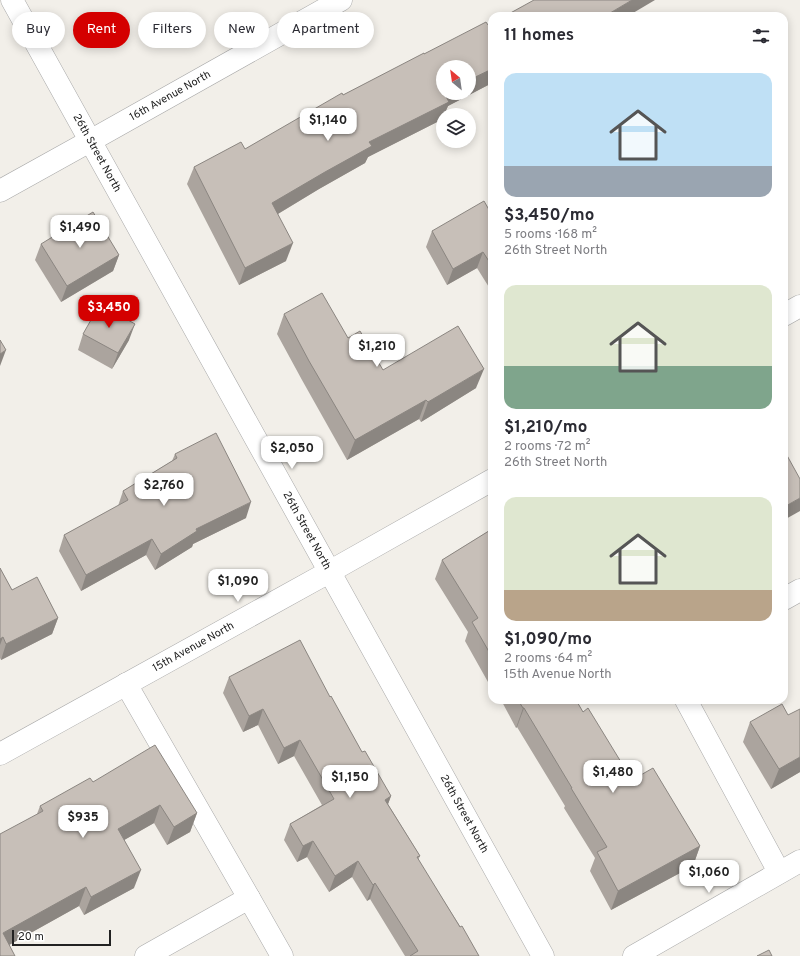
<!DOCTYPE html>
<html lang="en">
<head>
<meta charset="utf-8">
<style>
  :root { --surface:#fff; --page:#f7f7f7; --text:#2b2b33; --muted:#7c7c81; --accent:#d40000 }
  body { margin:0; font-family:Overpass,sans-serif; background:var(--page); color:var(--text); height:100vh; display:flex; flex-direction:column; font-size:15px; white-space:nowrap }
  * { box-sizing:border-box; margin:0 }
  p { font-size:13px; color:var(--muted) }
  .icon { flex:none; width:22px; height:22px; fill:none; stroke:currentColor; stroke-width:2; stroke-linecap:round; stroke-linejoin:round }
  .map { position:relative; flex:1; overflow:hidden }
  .panel { position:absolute; left:488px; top:12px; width:300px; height:692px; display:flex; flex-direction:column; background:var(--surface); border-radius:12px; box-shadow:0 2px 10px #0003 }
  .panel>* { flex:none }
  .banner { position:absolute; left:12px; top:12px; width:380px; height:36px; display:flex; gap:8px }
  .needle { width:26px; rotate:331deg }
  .fabs { position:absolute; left:436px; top:60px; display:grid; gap:8px }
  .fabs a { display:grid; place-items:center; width:40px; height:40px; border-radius:50%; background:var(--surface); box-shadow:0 2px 10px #0003; font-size:20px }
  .scale { position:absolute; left:12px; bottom:10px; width:99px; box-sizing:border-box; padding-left:4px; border:2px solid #222; border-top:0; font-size:11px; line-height:14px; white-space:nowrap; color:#222; -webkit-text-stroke:3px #fff; paint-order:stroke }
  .price { position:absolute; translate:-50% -34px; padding:0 9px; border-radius:8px; background:#fff; color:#222; font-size:13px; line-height:26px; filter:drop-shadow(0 1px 2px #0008) }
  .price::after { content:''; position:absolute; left:50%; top:24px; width:12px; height:9px; margin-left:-6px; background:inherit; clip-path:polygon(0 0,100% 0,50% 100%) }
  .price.selected { background:var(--accent); color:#fff }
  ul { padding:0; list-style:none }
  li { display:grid; align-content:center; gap:8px; height:212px; padding:0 16px }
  li span { display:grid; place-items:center; height:124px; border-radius:12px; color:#555 }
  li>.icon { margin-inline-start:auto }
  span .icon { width:72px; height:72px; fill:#fffc; stroke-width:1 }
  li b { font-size:17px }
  h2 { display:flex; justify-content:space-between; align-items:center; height:48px; padding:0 16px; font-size:17px }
  .tag { padding:0 14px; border-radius:18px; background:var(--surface); box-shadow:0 2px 10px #0003; font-size:14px; line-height:36px }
  .tag.selected { background:var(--accent); color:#fff }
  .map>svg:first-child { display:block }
</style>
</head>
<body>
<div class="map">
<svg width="800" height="956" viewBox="0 0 800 956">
  <rect width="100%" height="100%" fill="#f2efe9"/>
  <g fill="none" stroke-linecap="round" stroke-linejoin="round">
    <g stroke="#a9a9a9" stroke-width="23">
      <g id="minor">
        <path id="s1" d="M12,0L543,956"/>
        <path id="s2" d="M0,191L90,141L341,0"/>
        <polyline points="784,315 800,306"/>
        <polyline points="784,599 800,590"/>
        <polyline points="126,684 249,898"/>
        <polyline points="686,700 779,872"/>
        <path id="s3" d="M0,754L329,572L492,480"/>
        <polyline points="146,956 249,898 282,956"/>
        <polyline points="634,956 800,861"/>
      </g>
    </g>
    <use href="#minor" stroke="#fff" stroke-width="22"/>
  </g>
  <g fill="#aba49e">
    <polygon points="492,23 492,83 448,106 444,115 443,115 443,119 368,157 365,163 319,189 278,214 286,261 239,285 187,184 194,167 245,149 343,95 424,54"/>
    <polygon points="492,215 492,292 477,268 447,285 426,247 432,231"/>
    <polygon points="41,244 119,255 113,271 61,302 35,260"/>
    <polygon points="284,314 348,338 383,370 476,388 421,422 419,419 347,460 302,380 277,334"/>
    <polygon points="83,334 129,340 112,369 78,350"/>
    <polygon points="175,454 246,518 193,544 192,547 155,570 146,555 81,591 59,551 64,535 118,506 123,491 172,461"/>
    <polygon points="492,529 492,684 490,681 488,682 465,641 468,632 435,579 442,560"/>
    <polygon points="0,568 12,590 58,618 52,634 1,660 0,658"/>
    <polygon points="229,677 330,697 362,752 391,796 388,804 420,856 418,860 479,956 405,956 370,899 367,901 352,877 329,892 307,857 297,862 284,840 290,824 322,805 294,756 278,764 258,725 243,732 223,693"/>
    <polygon points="501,700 576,700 583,712 632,780 700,846 693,866 611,910 590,871 595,858 564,808 565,806 517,727 516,728"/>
    <polygon points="750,722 800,772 771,789 743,742"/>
    <polygon points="93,782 197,813 190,832 167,845 154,823 124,840 134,888 84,915 79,906 9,945 0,956 37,814 40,806"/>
  </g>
  <g fill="#8b8681">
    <polygon points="632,0 655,0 628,16 605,16"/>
    <polygon points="492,69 492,83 448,106 444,115 443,115 443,119 368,157 365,163 319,189 266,221 272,203 369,142 444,93 469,93 469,80"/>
    <polygon points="293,243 286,261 239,285 245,268"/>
    <polygon points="483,252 477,268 447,285 453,269"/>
    <polygon points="119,255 113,271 61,302 67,286"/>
    <polygon points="135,324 129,340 112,369 118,353"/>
    <polygon points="6,350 0,366 0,354"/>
    <polygon points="484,369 476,388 421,422 428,402"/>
    <polygon points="426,400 419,419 347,460 355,440"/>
    <polygon points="800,498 800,511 784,520 784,507"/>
    <polygon points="251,502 246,518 193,544 192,547 155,570 161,554 196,529"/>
    <polygon points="152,539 146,555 81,591 86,575"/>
    <polygon points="58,618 52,634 1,660 6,644"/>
    <polygon points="3,637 0,645 0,639"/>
    <polygon points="492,671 492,676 490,681 488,682"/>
    <polygon points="523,708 524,708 517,727 516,728"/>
    <polygon points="263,709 258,725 243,732 249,716"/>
    <polygon points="300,740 294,756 278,764 284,748"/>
    <polygon points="800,757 800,772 771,789 779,769"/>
    <polygon points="391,796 385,812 385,800"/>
    <polygon points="160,805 154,823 112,847 118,829"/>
    <polygon points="197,813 190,832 167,845 174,827"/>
    <polygon points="313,841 307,857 297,862 303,846"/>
    <polygon points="700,846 693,866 611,910 618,891"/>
    <polygon points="358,861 352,877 329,892 335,876"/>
    <polygon points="141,870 134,888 84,915 91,897"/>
    <polygon points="375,883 370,899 367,901 373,885"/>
    <polygon points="86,887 79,906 0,950 3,933"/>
  </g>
  <g fill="#c7bfb8" stroke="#8b8681">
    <polygon points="534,0 632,0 605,16 505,16"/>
    <polygon points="486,22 488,25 492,23 492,69 469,80 469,67 443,67 443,93 444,93 449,102 369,142 372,146 325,172 272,203 293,243 245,268 194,167 241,142 245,149 342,93 343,95 424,53 424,54"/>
    <polygon points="484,201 492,215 492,266 483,252 453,269 432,231"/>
    <polygon points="93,212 119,255 67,286 41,244"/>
    <polygon points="322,293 348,338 360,331 383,370 458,326 484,369 428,402 426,400 355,440 309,361 284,314"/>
    <polygon points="100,304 135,324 118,353 83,334"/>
    <polygon points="0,340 6,350 0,354"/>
    <polygon points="216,433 251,502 196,529 197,531 161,554 152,539 86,575 64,535 128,500 123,491 177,458 175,454"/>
    <polygon points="784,450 800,479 800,498 784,507"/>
    <polygon points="492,529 492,657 472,622 478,618 442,560"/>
    <polygon points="0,568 12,590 37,577 58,618 6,644 3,637 0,639"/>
    <polygon points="300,640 330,697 331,696 362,752 365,751 391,796 385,800 420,856 417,857 460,927 462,926 479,956 410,956 418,951 375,883 373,885 358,861 335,876 313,841 303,846 290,824 334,799 300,740 284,748 263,709 249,716 229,677"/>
    <polygon points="518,700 576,700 583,712 588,708 632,780 653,768 700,846 618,891 597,852 607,847 571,788 572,788 524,708 523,708"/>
    <polygon points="782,704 788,715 800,709 800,757 779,769 750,722"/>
    <polygon points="155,745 197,813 174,827 160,805 118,829 141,870 91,897 86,887 3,933 15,956 0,956 0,834 43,811 40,806 90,778 93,782"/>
    <polygon points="769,950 772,956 757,956"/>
  </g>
  <g text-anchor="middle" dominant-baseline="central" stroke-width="3.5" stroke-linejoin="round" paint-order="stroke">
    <g font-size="11" fill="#222" stroke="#fff">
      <text stroke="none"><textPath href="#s2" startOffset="195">16th Avenue North</textPath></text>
      <text stroke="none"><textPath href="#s1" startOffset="175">26th Street North</textPath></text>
      <text stroke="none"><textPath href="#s1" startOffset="607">26th Street North</textPath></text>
      <text stroke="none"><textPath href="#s3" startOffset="221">15th Avenue North</textPath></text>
      <text stroke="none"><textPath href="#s1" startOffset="931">26th Street North</textPath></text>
    </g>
  </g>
</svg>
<div class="fabs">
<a><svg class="needle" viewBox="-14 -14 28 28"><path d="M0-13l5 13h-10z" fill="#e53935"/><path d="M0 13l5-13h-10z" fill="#7c7c81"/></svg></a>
<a><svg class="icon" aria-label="layers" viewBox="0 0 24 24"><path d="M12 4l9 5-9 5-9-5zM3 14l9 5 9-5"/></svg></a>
</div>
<div class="scale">20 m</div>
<b class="price" style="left:328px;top:142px">$1,140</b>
<b class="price" style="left:80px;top:249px">$1,490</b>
<b class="price selected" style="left:109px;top:329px">$3,450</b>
<b class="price" style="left:377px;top:368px">$1,210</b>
<b class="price" style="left:292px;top:470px">$2,050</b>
<b class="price" style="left:164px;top:507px">$2,760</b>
<b class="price" style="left:238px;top:603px">$1,090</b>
<b class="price" style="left:613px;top:794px">$1,480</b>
<b class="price" style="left:350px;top:799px">$1,150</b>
<b class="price" style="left:83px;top:839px">$935</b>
<b class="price" style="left:709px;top:894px">$1,060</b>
<div class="banner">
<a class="tag">Buy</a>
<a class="tag selected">Rent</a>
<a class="tag">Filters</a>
<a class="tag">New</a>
<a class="tag">Apartment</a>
</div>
<section class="panel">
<h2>11 homes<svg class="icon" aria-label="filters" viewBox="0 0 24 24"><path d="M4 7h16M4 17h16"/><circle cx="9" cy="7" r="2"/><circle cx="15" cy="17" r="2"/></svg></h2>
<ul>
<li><span style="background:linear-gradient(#bfe0f5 75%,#9aa5b1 0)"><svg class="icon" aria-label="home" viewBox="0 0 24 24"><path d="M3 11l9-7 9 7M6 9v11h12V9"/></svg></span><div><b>$3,450/mo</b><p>5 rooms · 168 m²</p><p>26th Street North</p></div></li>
<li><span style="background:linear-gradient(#dfe7d0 65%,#7fa58c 0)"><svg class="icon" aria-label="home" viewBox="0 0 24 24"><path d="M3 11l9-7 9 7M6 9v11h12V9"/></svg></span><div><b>$1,210/mo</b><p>2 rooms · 72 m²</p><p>26th Street North</p></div></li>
<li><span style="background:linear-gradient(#dfe7d0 75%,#b9a48a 0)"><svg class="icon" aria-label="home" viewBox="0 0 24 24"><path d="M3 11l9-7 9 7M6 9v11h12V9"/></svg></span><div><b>$1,090/mo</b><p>2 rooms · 64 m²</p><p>15th Avenue North</p></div></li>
</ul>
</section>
</div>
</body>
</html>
